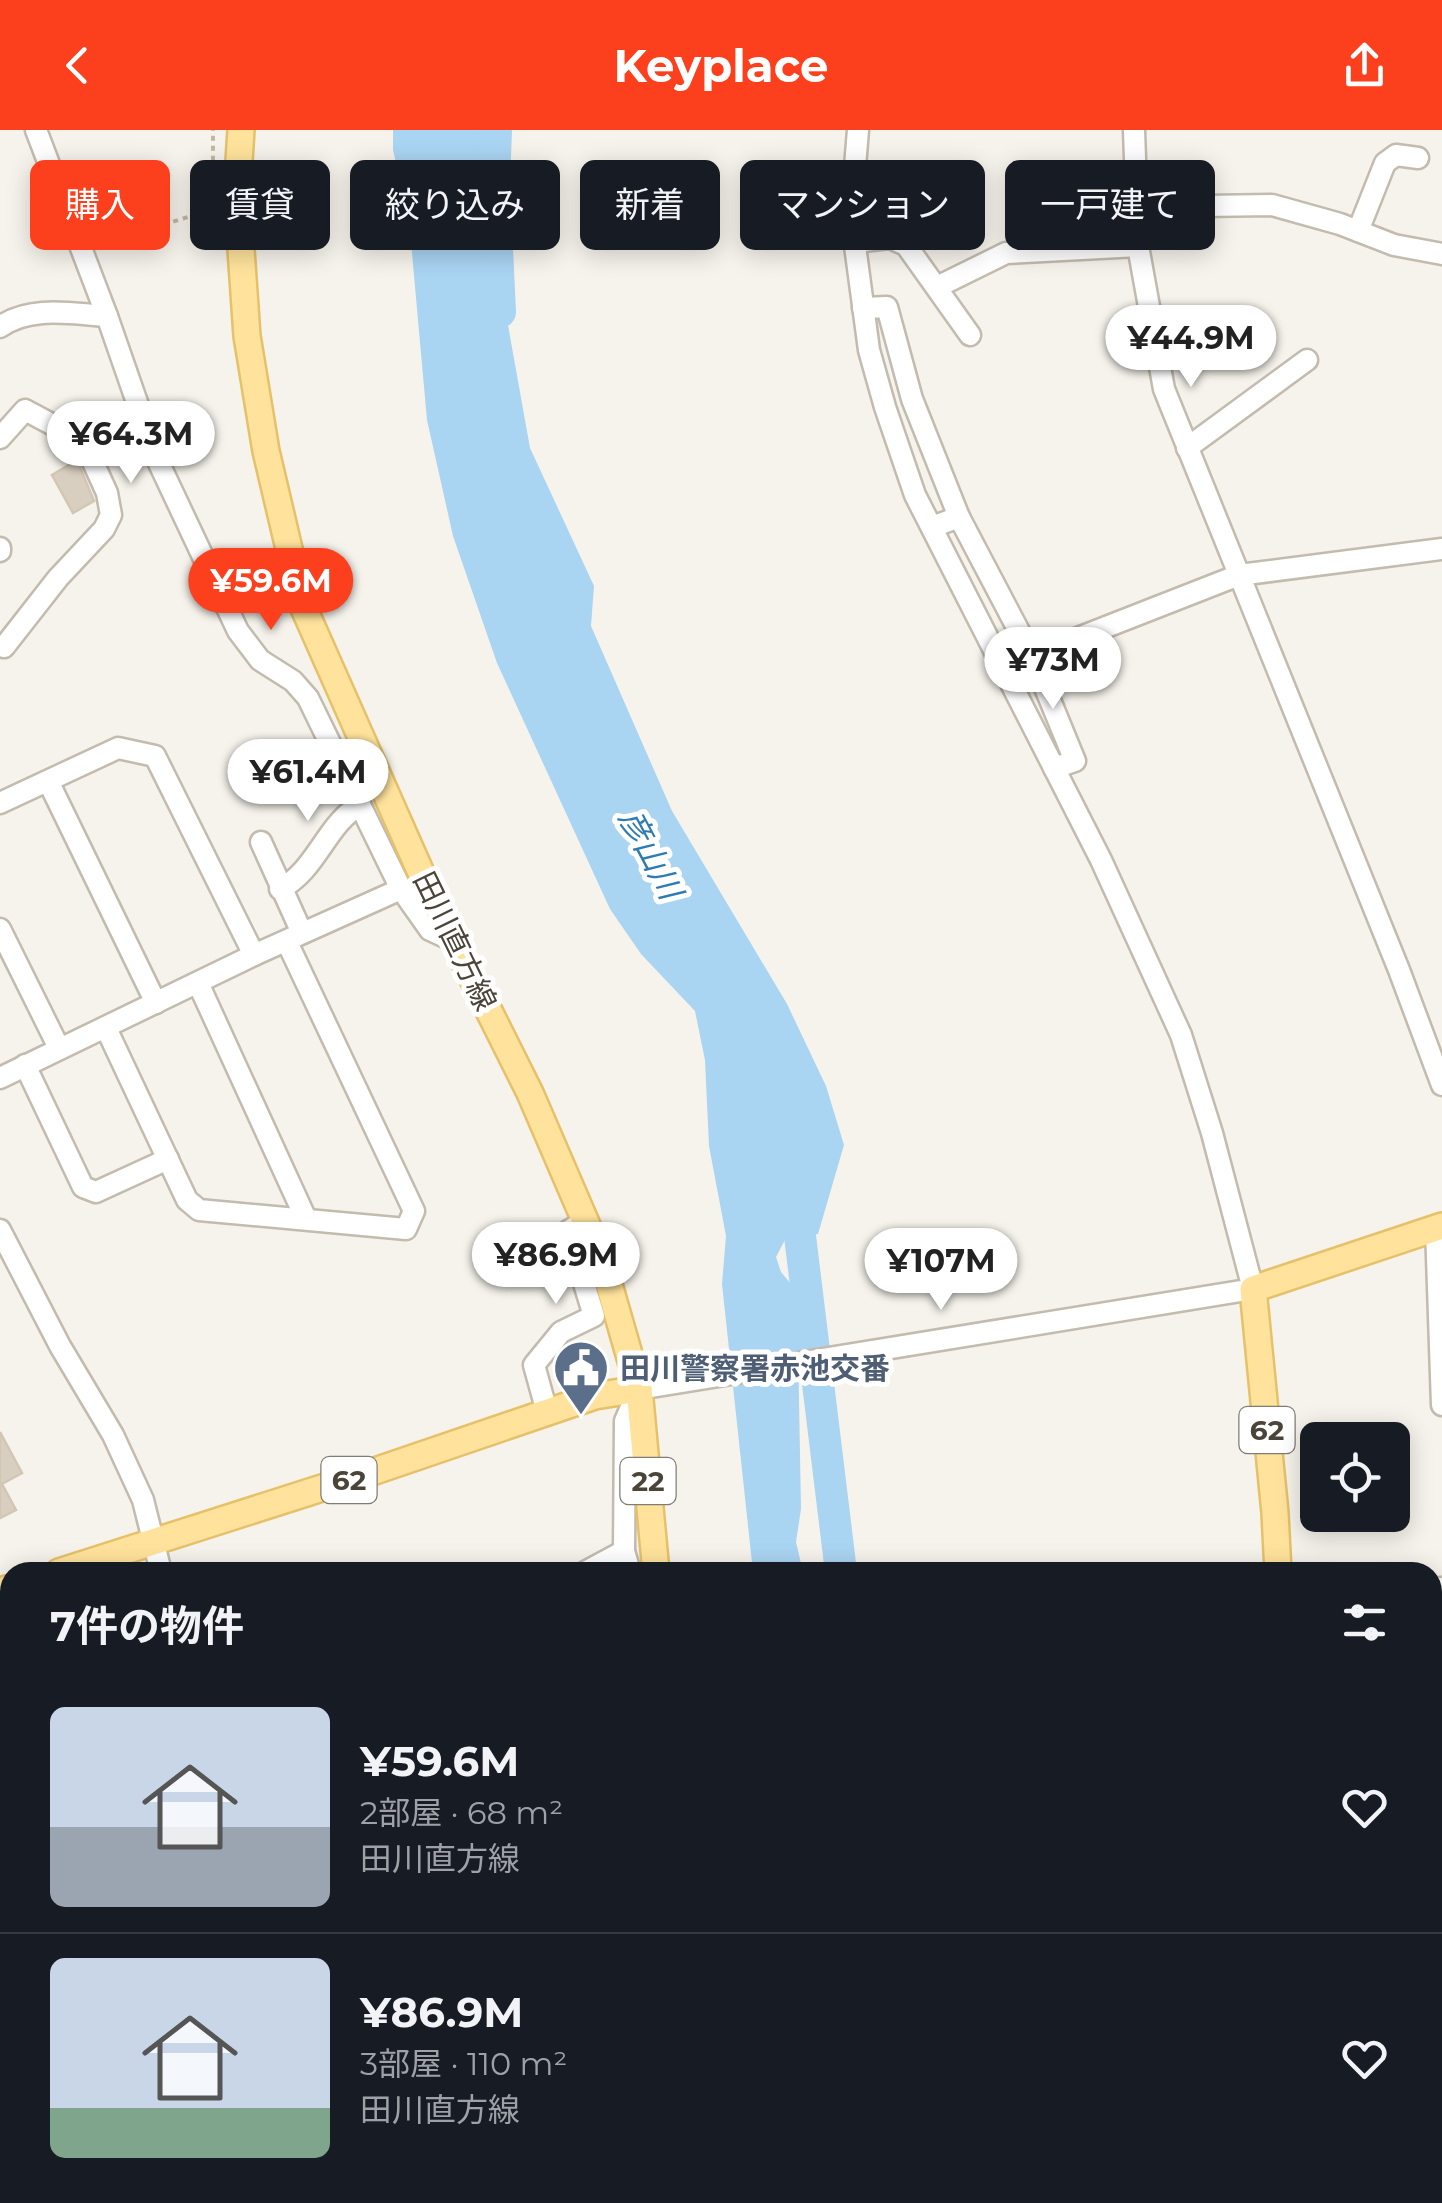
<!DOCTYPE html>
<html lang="ja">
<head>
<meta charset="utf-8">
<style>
  :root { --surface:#171b24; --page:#242831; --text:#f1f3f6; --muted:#9ea1a6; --line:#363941; --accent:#fc3f1d }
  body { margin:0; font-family:Montserrat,"Noto Sans JP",sans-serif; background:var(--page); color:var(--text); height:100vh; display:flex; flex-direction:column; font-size:38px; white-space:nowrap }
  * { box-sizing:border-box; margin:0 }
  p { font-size:32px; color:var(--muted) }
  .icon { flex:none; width:55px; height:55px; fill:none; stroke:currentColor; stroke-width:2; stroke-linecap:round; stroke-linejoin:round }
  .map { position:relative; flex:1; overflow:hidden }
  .sheet { position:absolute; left:0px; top:1432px; width:1442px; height:642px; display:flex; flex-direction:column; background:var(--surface); border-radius:30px 30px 0 0; box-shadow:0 5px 25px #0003 }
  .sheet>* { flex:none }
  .guide { position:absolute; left:30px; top:30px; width:1382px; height:90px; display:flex; gap:20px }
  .fabs { position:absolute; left:1300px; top:1292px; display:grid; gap:20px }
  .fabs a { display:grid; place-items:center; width:110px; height:110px; border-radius:15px; background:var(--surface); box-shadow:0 5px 25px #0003; font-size:50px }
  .price { position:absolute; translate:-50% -85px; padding:0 22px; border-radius:35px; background:#fff; color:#222; font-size:32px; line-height:65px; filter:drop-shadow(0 2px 5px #0008) }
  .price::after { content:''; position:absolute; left:50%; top:60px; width:30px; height:22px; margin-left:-15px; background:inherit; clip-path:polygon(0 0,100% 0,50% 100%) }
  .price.active { background:var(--accent); color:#fff }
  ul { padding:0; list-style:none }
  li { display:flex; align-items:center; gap:30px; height:250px; padding:0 50px }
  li+li { border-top:2px solid var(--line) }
  li span { display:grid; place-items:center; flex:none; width:280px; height:200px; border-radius:15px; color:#555 }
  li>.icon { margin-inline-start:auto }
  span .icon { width:120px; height:120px; fill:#fffc; stroke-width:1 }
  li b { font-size:42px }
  h2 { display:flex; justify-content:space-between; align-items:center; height:120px; padding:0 50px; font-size:42px }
  .chip { padding:0 35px; border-radius:15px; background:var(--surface); box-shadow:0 5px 25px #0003; font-size:35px; line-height:90px }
  .chip.active { background:var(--accent); color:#fff }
  header { display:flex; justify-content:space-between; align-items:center; height:130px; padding:0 50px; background:var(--accent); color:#fff; font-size:45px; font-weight:700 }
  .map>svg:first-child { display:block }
</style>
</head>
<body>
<header><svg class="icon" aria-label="back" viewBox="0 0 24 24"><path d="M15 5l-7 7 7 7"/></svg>Keyplace<svg class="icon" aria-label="share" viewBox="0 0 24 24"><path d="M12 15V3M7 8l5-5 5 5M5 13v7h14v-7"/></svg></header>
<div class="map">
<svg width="1442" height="2073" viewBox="0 0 1442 2073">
  <rect width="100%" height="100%" fill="#f6f3ec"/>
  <polygon fill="#a9d4f2" points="393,0 492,0 483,56 530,318 594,456 591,496 672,681 787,874 826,956 844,1015 818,1104 787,1106 776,1127 781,1142 797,1161 801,1379 796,1412 803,1442 753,1442 722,1154 726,1106 709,1016 705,930 695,881 641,824 610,779 497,533 453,406 427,290 409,90 393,20"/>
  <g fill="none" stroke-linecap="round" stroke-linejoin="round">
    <g stroke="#a9d4f2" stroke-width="32">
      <polyline points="496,0 494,54 500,182"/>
      <polyline points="795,1065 841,1442"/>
      <polyline points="1432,1702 1442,1695"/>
    </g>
  </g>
  <g fill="#d8cfc1" stroke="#d3c7b4" stroke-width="2.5">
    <polygon points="77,330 94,371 73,383 52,345"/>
    <polygon points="0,1302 22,1343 2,1354 16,1380 0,1388"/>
  </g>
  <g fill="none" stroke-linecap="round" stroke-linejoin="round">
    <g stroke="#c2bbae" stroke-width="25">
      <g id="minor">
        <polyline points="36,0 107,186 156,327 238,501 260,530 293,551 308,568 401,759 430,800 456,812"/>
        <polyline points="1134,0 1138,116 1164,259 1399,840 1442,955"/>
        <polyline points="1135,77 1272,75 1340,94 1394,115 1442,124"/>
        <polyline points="1358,101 1385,33 1396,25 1418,28"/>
        <polyline points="854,112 890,108 906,115 970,205"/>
        <polyline points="937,157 1006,123 1138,116"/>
        <polyline points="863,178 887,177 912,269 959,387"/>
        <path d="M0,197C30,175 73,184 107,186"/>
        <polyline points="0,308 25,280 74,306 88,321 107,363 111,385 104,399 58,448 4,517"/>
        <polyline points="1187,318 1307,230"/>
        <polyline points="932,397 959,387 1032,526 1239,445 1442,419"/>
        <polyline points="0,418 0,421"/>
        <polyline points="1032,526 1075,631 1054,638"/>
        <polyline points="49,653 156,873"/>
        <polyline points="0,673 118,618 155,626 254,825"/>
        <polyline points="261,712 302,803"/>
        <path d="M280,759C317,740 326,694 360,675"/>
        <polyline points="0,799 59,918"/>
        <polyline points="198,853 306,1089"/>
        <polyline points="106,898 187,1070 199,1080 406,1099 414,1081 287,812"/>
        <polyline points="25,935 83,1057 96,1062 168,1029"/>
        <polyline points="0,948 254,825 401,759"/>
        <polyline points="1436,1098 1442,1275"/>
        <polyline points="0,1100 60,1216 113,1305 143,1370 161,1442"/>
        <polyline points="547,1282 534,1235 561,1202 594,1186 568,1101 585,1091"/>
        <polyline points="585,1442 624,1421"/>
        <polyline points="630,1442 624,1421 625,1291 639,1259 1253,1159 1212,1003 1181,905 1101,730 915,365 885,277 869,220 851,86 858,0"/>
        <polyline points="1432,1459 1442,1458"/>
        <polyline points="0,1509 10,1506"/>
        <polyline points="0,1700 10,1707"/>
        <polyline points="1432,1764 1442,1761"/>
        <polyline points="0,1833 10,1827"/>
        <polyline points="0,1886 10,1901"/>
        <polyline points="0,2013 10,2003"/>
        <polyline points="410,2065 413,2073"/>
        <polyline points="70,2073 80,2066"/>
        <polyline points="321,2073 322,2065"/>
        <polyline points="554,2073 556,2065"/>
      </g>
    </g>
    <g stroke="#e6c16a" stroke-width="30">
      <g id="major">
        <polyline points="241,0 237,62 247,206 266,321 302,474 430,763 530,963 602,1130 639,1259 656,1442"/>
        <polyline points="59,1442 369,1343 595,1266 639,1259"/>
        <polyline points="1278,1442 1275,1383 1253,1159 1442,1096"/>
        <polyline points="0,1461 10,1458"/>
        <polyline points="587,2073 587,2065"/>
        <polyline points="1205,2073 1206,2065"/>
      </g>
    </g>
    <g stroke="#c4b79f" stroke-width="4" stroke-dasharray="5 5" stroke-linecap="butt">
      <polyline points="97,116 213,79 213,0"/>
      <polyline points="0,1789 10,1782"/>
    </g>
    <use href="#minor" stroke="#fff" stroke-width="20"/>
    <use href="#major" stroke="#ffe39c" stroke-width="25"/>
  </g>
  <defs>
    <g id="civic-pin" transform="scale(2.875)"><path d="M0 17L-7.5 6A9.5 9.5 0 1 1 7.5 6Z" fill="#5c6f8a" stroke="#fff"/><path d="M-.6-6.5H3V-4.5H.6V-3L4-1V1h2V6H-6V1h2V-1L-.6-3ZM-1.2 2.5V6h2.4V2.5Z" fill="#fff"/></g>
  </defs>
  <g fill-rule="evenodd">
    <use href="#civic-pin" x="581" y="1238"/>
  </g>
  <g text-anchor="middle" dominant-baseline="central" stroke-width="10" stroke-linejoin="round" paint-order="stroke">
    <g fill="#fff" stroke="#817c74" stroke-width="2.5">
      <rect x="1239.5" y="1277" width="55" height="46" rx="8"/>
      <rect x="321.5" y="1327" width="55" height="46" rx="8"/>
      <rect x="620.5" y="1328" width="55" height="46" rx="8"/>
    </g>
    <g font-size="28" font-weight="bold" fill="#4b4439">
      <text x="1267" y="1300">62</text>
      <text x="349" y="1350">62</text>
      <text x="648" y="1351">22</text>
    </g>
    <g font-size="30" fill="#4b4439" stroke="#fff">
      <text transform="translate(455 811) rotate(64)">田川直方線</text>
    </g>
    <g font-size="30" font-weight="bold" fill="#4e5e75" stroke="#fff" text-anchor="start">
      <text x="620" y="1238">田川警察署赤池交番</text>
    </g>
    <g font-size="32" font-style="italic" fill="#2e7ab2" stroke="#fff">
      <text transform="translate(651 724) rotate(62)">彦山川</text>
    </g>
  </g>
</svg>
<div class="fabs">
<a><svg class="icon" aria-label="locate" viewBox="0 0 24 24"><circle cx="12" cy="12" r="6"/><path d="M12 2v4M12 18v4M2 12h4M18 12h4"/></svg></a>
</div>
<b class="price" style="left:1191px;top:260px">¥44.9M</b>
<b class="price" style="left:131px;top:356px">¥64.3M</b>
<b class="price active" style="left:271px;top:503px">¥59.6M</b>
<b class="price" style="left:1053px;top:582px">¥73M</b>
<b class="price" style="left:308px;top:694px">¥61.4M</b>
<b class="price" style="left:556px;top:1177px">¥86.9M</b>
<b class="price" style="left:941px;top:1183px">¥107M</b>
<div class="guide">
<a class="chip active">購入</a>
<a class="chip">賃貸</a>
<a class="chip">絞り込み</a>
<a class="chip">新着</a>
<a class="chip">マンション</a>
<a class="chip">一戸建て</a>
</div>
<section class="sheet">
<h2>7件の物件<svg class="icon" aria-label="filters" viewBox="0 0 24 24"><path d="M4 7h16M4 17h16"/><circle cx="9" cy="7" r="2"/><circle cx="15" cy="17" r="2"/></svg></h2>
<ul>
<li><span style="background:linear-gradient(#c9d6e8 60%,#9aa5b1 0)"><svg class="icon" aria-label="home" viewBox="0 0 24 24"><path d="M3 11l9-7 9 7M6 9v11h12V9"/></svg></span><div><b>¥59.6M</b><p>2部屋 · 68 m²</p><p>田川直方線</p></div><svg class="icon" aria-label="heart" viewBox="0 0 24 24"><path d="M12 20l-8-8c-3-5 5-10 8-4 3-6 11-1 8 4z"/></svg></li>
<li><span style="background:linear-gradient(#c9d6e8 75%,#7fa58c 0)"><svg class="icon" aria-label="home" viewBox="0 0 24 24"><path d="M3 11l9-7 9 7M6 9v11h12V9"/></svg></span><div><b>¥86.9M</b><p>3部屋 · 110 m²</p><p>田川直方線</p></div><svg class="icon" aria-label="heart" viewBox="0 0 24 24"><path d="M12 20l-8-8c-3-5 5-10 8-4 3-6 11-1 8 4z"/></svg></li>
</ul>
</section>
</div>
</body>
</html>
